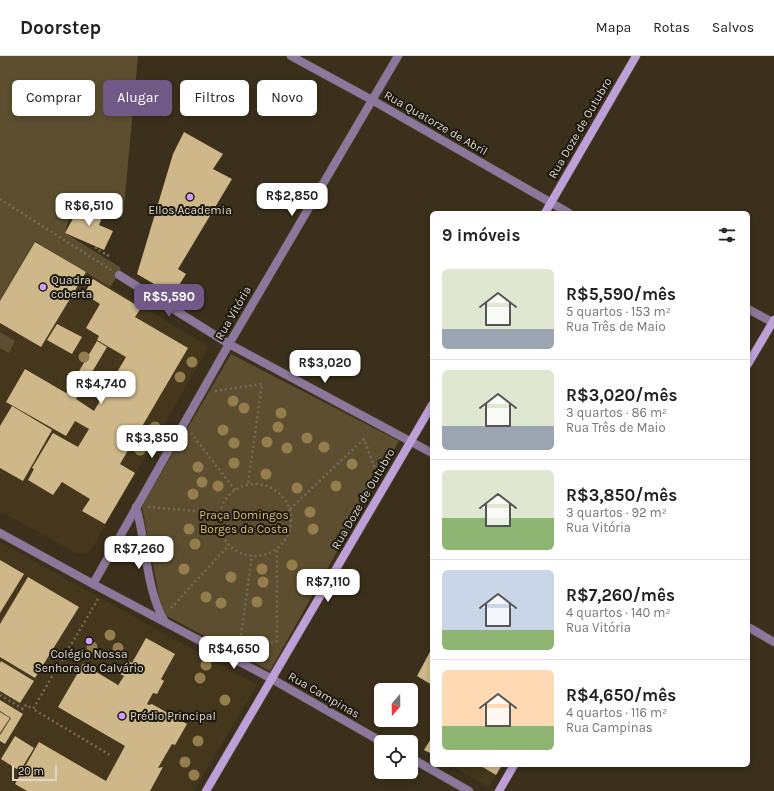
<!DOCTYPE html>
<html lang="pt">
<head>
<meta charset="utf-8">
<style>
  :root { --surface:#fff; --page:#f6f6f6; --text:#202124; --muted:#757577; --line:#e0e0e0; --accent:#705986 }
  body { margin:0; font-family:Karla,sans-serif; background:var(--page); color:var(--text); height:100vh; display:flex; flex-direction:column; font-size:15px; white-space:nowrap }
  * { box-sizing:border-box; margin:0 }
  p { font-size:13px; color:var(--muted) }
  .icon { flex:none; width:22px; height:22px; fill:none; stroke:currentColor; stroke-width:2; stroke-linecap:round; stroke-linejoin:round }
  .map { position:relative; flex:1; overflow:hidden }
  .sheet { position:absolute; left:430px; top:155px; width:320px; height:556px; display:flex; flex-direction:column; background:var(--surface); border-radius:6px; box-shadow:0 2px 6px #0003 }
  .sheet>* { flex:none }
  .banner { position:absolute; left:12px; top:24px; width:358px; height:36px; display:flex; gap:8px }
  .needle { width:26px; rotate:200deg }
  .tools { position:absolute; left:374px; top:627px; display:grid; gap:8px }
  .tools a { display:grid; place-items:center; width:44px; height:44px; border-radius:6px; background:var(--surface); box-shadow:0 2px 6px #0003; font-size:20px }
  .scale { position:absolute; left:12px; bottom:10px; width:45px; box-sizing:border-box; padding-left:4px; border:2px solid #ddd7cb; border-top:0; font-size:11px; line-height:14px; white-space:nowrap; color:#ddd7cb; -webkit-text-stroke:3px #1d190f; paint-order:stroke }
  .price { position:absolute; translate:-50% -34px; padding:0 9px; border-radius:8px; background:#fff; color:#222; font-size:13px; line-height:26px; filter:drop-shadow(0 1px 2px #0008) }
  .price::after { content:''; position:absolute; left:50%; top:24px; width:12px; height:9px; margin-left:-6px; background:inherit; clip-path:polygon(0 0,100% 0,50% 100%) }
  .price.selected { background:var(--accent); color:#fff }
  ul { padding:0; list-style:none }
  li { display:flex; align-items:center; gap:12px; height:100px; padding:0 12px }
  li+li { border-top:1px solid var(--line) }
  li span { display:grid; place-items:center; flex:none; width:112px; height:80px; border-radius:6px; color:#555 }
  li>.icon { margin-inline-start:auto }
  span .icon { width:48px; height:48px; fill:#fffc; stroke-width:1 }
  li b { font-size:17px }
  h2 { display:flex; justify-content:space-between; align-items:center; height:48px; padding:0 12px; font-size:17px }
  .chip { padding:0 14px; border-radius:6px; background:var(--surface); box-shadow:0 2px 6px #0003; font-size:14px; line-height:36px }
  .chip.selected { background:var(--accent); color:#fff }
  header { display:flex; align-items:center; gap:24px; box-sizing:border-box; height:56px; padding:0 20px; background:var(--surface); border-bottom:1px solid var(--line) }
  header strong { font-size:19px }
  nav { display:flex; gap:22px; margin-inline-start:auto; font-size:14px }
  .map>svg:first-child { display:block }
</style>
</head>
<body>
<header>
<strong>Doorstep</strong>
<nav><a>Mapa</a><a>Rotas</a><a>Salvos</a></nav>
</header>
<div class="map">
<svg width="774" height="735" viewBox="0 0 774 735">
  <rect width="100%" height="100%" fill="#3a301b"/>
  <g fill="#44371b">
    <polygon points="35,185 209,291 92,492 89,496 85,498 76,497 0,455 0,244"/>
    <polygon points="0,486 257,629 194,735 0,735"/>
    <polygon points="450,709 502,709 489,731"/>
  </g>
  <g fill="#5c4e2f">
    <polygon points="0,0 138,0 123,161 74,144 65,177 120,211 121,215 110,231 35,185 0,244"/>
    <polygon points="0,276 15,285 9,297 0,292"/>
    <polygon points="231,298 399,385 270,615 167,560 160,546 142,450"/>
  </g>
  <g fill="#ceb889">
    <polygon points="184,76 223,98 213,113 232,123 178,213 186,218 173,239 137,218 173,98"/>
    <polygon points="81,148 104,157 99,169 113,175 104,194 65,177"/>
    <polygon points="35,186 86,216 41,291 0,267 0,245"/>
    <polygon points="93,223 141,252 135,261 188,292 120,408 135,417 105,468 82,455 90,443 62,426 53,439 28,424 34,413 32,412 53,377 78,391 89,373 75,365 66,380 6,346 25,313 66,337 97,285 107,291 76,343 94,355 126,301 97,284 99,280 86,272 100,248 84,238"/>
    <polygon points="57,268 82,281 72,298 47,284"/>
    <polygon points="12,350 52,374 23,425 0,412 0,370"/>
    <polygon points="0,504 24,518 0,557"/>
    <polygon points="28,521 79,551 35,622 0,601 0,568"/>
    <polygon points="146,582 175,598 161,623 164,625 157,638 153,637 147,648 149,649 152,648 187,668 175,689 172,688 158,712 163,711 150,735 27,735 15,728 39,686 106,725 125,690 58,651 83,608 118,629 117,631 124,620 120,618 128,605 132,607"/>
    <polygon points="432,592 432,629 417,620"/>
    <polygon points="1,605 34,625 20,647 0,635 0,607"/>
    <polygon points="0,644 23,658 5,688 0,685 0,679 11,662 0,655"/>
    <polygon points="0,656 10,662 0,677"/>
    <polygon points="15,680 34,692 20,715 1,703"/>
    <polygon points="432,681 432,698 424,694"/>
    <polygon points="479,709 502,709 496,719"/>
  </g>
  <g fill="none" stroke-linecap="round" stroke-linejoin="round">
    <g stroke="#574e3b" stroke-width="9">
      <g id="minor">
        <polyline points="119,219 229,288 398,0"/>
        <path d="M136,451C147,488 145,532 165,566"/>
        <polyline points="93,528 272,623 382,686"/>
        <polyline points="411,702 469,735"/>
      </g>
    </g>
    <g stroke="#574e3b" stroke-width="9">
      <g id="tertiary">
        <polyline points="291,0 372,44 569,157"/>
        <polyline points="748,253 774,267"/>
        <polyline points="0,477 93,528 229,288 432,397"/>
        <polyline points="748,571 774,586"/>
      </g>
    </g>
    <g stroke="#574e3b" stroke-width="9">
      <g id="secondary">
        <polyline points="545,157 636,0"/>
        <polyline points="748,308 774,264"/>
        <polyline points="206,735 432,349"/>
        <polyline points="499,735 514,709"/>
      </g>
    </g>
    <g stroke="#746c5a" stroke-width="2.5" stroke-dasharray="2 3" stroke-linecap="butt">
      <polyline points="0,143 111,214"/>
      <polyline points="96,191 96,193 108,199 107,202"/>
      <polyline points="215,335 262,328 248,428"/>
      <polyline points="191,377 235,434"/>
      <circle cx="255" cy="464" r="36"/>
      <polyline points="148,451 219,457"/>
      <polyline points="290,453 364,383 375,413"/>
      <polyline points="98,543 33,653 110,699"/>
      <polyline points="171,552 229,489"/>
      <polyline points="239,594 252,499"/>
      <polyline points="242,595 277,585 277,493"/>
      <polyline points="0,639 23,653 26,649 33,653"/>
    </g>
    <use href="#minor" stroke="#8b789c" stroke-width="8"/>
    <use href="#tertiary" stroke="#8b789c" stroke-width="8"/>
    <use href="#secondary" stroke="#bea0d9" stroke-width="8"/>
  </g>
  <g fill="#947e4d">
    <circle cx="84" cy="301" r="5.5"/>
    <circle cx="192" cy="306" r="5.5"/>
    <circle cx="180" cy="321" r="5.5"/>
    <circle cx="233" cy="345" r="5.5"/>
    <circle cx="244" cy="352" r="5.5"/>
    <circle cx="281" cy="357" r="5.5"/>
    <circle cx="155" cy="371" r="5.5"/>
    <circle cx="278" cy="371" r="5.5"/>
    <circle cx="223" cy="374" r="5.5"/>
    <circle cx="307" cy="382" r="5.5"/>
    <circle cx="267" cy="386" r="5.5"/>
    <circle cx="234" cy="387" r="5.5"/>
    <circle cx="159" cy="390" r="5.5"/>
    <circle cx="324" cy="391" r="5.5"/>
    <circle cx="287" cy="392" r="5.5"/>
    <circle cx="140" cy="394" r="5.5"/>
    <circle cx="234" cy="407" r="5.5"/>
    <circle cx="352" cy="408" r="5.5"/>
    <circle cx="198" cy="411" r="5.5"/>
    <circle cx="266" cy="418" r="5.5"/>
    <circle cx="202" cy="426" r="5.5"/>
    <circle cx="218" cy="430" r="5.5"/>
    <circle cx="336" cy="430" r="5.5"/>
    <circle cx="297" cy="432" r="5.5"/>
    <circle cx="193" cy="438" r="5.5"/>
    <circle cx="310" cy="456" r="5.5"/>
    <circle cx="189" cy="473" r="5.5"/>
    <circle cx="313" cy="473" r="5.5"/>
    <circle cx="195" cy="488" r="5.5"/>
    <circle cx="292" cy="509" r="5.5"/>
    <circle cx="184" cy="513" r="5.5"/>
    <circle cx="262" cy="513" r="5.5"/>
    <circle cx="231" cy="521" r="5.5"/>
    <circle cx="263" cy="526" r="5.5"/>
    <circle cx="206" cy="541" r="5.5"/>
    <circle cx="257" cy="546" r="5.5"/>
    <circle cx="221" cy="547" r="5.5"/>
    <circle cx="110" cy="579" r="5.5"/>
    <circle cx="92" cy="591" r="5.5"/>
    <circle cx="118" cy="592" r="5.5"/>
    <circle cx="206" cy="609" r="5.5"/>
    <circle cx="200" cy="622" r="5.5"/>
    <circle cx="225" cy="644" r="5.5"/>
    <circle cx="198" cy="685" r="5.5"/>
    <circle cx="185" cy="706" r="5.5"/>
    <circle cx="194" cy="719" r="5.5"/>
  </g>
  <g fill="#d19dfe" stroke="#1d190f" stroke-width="1.5">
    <circle cx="190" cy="141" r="4"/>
    <circle cx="43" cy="231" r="4"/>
    <circle cx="89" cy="585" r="4"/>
    <circle cx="122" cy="660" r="4"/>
  </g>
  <g text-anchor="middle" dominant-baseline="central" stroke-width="4" stroke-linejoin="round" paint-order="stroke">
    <g font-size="12" fill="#ddd7cb" stroke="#1d190f">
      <text transform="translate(436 67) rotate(30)">Rua Quatorze de Abril</text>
      <text transform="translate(580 72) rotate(-60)">Rua Doze de Outubro</text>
      <text transform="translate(233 257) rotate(-60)">Rua Vitória</text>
      <text transform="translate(363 443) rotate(-60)">Rua Doze de Outubro</text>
      <text transform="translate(324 639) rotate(30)">Rua Campinas</text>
    </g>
    <g font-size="12" fill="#ddd7cb" stroke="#1d190f">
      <text x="190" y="154">Ellos Academia</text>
      <text x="51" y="224" text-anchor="start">Quadra<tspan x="51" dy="14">coberta</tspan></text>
      <text x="89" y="598">Colégio Nossa<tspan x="89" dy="14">Senhora do Calvário</tspan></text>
      <text x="130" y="660" text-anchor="start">Prédio Principal</text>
    </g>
    <g font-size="12" fill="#ddbd76" stroke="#1d190f">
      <text x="244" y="459">Praça Domingos<tspan x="244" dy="14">Borges da Costa</tspan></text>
    </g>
  </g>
</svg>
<div class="tools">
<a><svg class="needle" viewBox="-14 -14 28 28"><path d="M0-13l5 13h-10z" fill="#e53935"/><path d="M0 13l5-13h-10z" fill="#757577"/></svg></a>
<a><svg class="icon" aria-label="locate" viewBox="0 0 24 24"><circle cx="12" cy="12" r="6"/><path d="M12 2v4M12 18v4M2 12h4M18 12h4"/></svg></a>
</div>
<div class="scale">20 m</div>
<b class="price" style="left:292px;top:161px">R$2,850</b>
<b class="price" style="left:89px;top:171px">R$6,510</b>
<b class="price selected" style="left:169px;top:262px">R$5,590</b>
<b class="price" style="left:325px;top:328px">R$3,020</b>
<b class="price" style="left:101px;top:349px">R$4,740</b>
<b class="price" style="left:152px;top:403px">R$3,850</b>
<b class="price" style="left:139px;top:514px">R$7,260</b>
<b class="price" style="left:328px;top:547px">R$7,110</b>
<b class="price" style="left:234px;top:614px">R$4,650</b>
<div class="banner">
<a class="chip">Comprar</a>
<a class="chip selected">Alugar</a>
<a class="chip">Filtros</a>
<a class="chip">Novo</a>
</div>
<section class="sheet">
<h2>9 imóveis<svg class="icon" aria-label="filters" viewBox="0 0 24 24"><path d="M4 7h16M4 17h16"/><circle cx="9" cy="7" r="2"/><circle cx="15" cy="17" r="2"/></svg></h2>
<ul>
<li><span style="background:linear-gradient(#dfe7d0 75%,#9aa5b1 0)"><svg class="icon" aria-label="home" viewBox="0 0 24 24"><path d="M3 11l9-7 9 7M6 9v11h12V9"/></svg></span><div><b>R$5,590/mês</b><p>5 quartos · 153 m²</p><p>Rua Três de Maio</p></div></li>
<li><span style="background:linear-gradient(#dfe7d0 70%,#9aa5b1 0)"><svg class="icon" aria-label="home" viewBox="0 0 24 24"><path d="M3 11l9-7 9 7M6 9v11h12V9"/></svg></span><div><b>R$3,020/mês</b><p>3 quartos · 86 m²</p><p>Rua Três de Maio</p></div></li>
<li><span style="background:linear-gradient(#dfe7d0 60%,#8fb573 0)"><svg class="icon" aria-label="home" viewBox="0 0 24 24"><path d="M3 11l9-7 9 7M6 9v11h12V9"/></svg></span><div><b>R$3,850/mês</b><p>3 quartos · 92 m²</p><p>Rua Vitória</p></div></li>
<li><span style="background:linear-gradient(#c9d6e8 75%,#8fb573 0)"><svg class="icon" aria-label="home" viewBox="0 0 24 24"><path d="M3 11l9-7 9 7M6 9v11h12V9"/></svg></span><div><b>R$7,260/mês</b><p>4 quartos · 140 m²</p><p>Rua Vitória</p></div></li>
<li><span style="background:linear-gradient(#ffd9b3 70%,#8fb573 0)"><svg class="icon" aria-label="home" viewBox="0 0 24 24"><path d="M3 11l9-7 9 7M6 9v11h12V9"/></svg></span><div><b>R$4,650/mês</b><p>4 quartos · 116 m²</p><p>Rua Campinas</p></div></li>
</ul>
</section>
</div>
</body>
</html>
